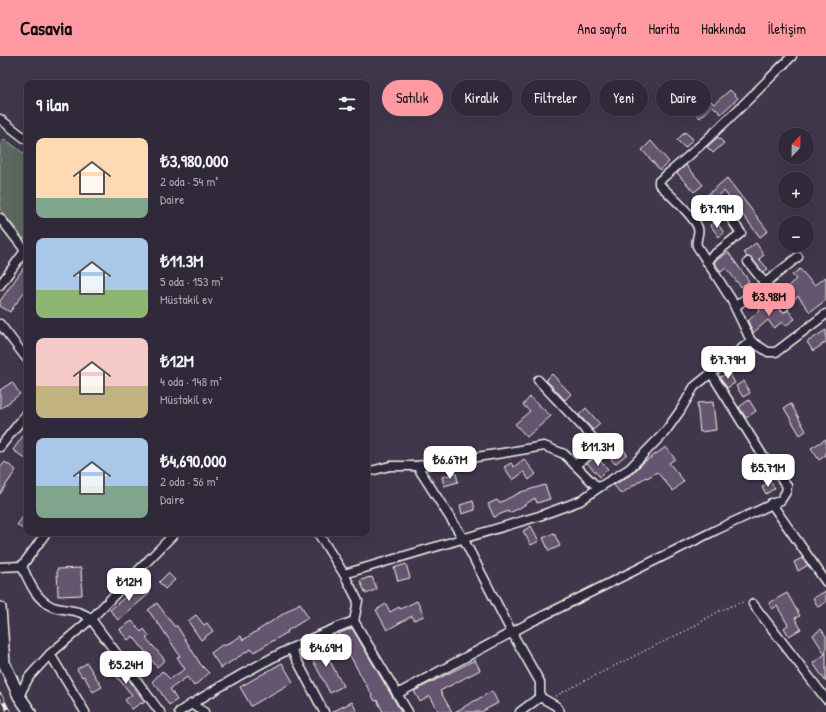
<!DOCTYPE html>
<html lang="tr">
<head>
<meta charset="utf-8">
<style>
  :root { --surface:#302939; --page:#383141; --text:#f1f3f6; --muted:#a8a6ae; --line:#4b4553; --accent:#ff9aa2 }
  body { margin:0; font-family:"Patrick Hand",sans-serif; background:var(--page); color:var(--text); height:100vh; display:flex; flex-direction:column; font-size:15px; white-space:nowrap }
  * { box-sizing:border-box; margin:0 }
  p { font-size:13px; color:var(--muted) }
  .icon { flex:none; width:22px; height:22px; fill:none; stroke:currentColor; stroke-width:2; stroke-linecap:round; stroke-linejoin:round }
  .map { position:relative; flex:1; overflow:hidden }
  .side { position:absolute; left:24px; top:24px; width:346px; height:456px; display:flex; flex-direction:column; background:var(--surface); border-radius:8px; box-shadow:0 4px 16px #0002,0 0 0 1px var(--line) }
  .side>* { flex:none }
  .hud { position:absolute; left:382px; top:24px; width:380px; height:36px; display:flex; gap:8px }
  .needle { width:26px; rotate:22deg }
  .controls { position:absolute; left:778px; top:72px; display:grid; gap:8px }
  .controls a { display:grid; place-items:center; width:36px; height:36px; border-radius:50%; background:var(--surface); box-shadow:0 4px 16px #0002,0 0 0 1px var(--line); font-size:20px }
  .price { position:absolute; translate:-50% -34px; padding:0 9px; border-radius:8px; background:#fff; color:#222; font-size:13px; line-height:26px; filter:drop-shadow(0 1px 2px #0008) }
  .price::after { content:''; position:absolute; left:50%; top:24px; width:12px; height:9px; margin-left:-6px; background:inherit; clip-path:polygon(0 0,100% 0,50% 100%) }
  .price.selected { background:var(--accent); color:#111 }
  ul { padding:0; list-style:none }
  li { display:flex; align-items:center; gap:12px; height:100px; padding:0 12px }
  li span { display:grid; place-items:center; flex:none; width:112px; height:80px; border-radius:8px; color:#555 }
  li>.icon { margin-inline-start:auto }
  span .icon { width:48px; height:48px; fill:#fffc; stroke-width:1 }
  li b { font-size:17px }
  h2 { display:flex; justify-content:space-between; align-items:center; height:48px; padding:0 12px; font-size:17px }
  .tag { padding:0 14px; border-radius:18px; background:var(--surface); box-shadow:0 4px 16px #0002,0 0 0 1px var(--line); font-size:14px; line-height:36px }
  .tag.selected { background:var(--accent); color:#111 }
  header { display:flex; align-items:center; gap:24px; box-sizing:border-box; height:56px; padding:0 20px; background:var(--accent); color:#111 }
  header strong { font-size:19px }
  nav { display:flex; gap:22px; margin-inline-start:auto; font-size:14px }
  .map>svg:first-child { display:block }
</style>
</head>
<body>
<header>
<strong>Casavia</strong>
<nav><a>Ana sayfa</a><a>Harita</a><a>Hakkında</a><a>İletişim</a></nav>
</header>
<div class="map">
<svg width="826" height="656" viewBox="0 0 826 656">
  <rect width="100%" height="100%" fill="#40374c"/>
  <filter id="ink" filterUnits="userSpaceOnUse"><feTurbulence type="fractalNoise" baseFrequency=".025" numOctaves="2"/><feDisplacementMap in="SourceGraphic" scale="8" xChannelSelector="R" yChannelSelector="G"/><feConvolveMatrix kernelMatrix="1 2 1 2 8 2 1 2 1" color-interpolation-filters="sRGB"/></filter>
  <g filter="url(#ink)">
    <polygon fill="#5b685e" stroke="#a8aca3" points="5,83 27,100 27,179 24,183 0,153 0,88"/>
    <g fill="#66556f" stroke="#f4f1e8">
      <polygon points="730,34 738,42 721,58 713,50 700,62 690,52 705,39 714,48"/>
      <polygon points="685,76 693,83 685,92 677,84"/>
      <polygon points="718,81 724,87 713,97 707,91"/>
      <polygon points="651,85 669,106 660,114 642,94"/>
      <polygon points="686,109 703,129 694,136 677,117"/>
      <polygon points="727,122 768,175 760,181 724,135 712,146 706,140"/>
      <polygon points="716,165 724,177 719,181 710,169"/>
      <polygon points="756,187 764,199 759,203 768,213 763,216 752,203 747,201 744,196"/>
      <polygon points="728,196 749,225 741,231 726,212 721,216 714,206"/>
      <polygon points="27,207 27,232 10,256 0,250 0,245"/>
      <polygon points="800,213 814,229 826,221 826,244 810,256 798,240 789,248 780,237 796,223 792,219"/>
      <polygon points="762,242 771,254 776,250 782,256 788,254 795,263 785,270 782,266 774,272 768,264 753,277 748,265 760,254 755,248"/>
      <polygon points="826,274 826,286 813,295 807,286"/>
      <polygon points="729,317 735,327 727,332 720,321"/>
      <polygon points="552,318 571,338 565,344 546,324"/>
      <polygon points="744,325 750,337 743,341 736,330"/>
      <polygon points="12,326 20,338 0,353 0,334"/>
      <polygon points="530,341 551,360 527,381 515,368 530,355 523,349"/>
      <polygon points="749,344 756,355 746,362 739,351"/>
      <polygon points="713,346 716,374 700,376 697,347"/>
      <polygon points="791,348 806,375 800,379 784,352"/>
      <polygon points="586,352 600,368 593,374 579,359"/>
      <polygon points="27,374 27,404 13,394"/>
      <polygon points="608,379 619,390 620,389 627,398 615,408 611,403 616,399 602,385"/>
      <polygon points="826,383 826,399 819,404 811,392"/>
      <polygon points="666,391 675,403 669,407 684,425 673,435 657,416 647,422 646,421 621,438 614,429 632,418 644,406"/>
      <polygon points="596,401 608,413 600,421 587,407"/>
      <polygon points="524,403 536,418 529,424 524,416 513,424 504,411 511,407 514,411"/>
      <polygon points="5,406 16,414 0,438 0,412"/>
      <polygon points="456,417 458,426 444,430 442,421"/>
      <polygon points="770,425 775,432 766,438 762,431"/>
      <polygon points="545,429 550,443 537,447 535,442 518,453 509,457 508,455 494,461 488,448 497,444 499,447 521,436"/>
      <polygon points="473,445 475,454 462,458 460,449"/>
      <polygon points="27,455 27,476 17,469"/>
      <polygon points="531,470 539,485 531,489 523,475"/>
      <polygon points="554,477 560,490 549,495 543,482"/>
      <polygon points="802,502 808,509 798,515 794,506"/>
      <polygon points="406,508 410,522 398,525 394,512"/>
      <polygon points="81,512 82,539 58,540 57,513"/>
      <polygon points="168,517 175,524 165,533 159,526"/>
      <polygon points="369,521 369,522 372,521 377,533 366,538 360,525"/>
      <polygon points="143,529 150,537 118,564 110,554 132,535 133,537"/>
      <polygon points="826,535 826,546 818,551 813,542"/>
      <polygon points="787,537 800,560 795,562 801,573 789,580 784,572 788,569 777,550 772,553 769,547"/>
      <polygon points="417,545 424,560 414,564 412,560 387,574 376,554 386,548 390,556 399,551 400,553"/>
      <polygon points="157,547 174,570 177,570 201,609 209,617 194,630 187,621 170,633 177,644 169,649 158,632 152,626 162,615 170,623 185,613 177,601 180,600 159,568 158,568 148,554"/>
      <polygon points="300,547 308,562 287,575 288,576 254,596 251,593 221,612 211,597 223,588 224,590 241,580 243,584"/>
      <polygon points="196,559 204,569 207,567 213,575 201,584 188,565"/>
      <polygon points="132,565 141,576 144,573 149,580 146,582 165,604 157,611 133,580 128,584 122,577 120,573"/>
      <polygon points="352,572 400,654 401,656 383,656 377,644 375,645 338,578"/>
      <polygon points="821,573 826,580 826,626 813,607 825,598 813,579"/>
      <polygon points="321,588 343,630 330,637 308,595"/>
      <polygon points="113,602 145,646 142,648 141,647 132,653 125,644 132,639 106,608"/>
      <polygon points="475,604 480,614 440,635 452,656 439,656 430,640 420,646 414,635"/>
      <polygon points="87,607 102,631 93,636 84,620 82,621 77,613"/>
      <polygon points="282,607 293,626 251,650 240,631"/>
      <polygon points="492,635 498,647 481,656 455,656"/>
      <polygon points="352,646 357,656 332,656"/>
    </g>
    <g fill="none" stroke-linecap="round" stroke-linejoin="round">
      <g stroke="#f4f1e8" stroke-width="11">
        <g id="street">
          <path d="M792,0C749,43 706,87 659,125V128C668,137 695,161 698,172C700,178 695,184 697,190L731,243L751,285L768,296H776L826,258"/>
          <polyline points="0,63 27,84"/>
          <polyline points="0,162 25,194"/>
          <polyline points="706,205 741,177 723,151"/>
          <polyline points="748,206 784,251"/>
          <polyline points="0,229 27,192"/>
          <polyline points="735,251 798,201"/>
          <polyline points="0,268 27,303"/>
          <polyline points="538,324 594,383 598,390 596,394 575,409"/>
          <polyline points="0,391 27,357"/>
          <polyline points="417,410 463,482 512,577 540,626 540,641 520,656"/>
          <polyline points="367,416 390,410 417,410 503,397 544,390 564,398 598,432"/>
          <polyline points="771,447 826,526"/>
          <path d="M46,477L22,510C29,526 36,544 53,551C67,555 80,553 91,563L160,656"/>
          <polyline points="318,477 344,518 358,545 354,565 408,656"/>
          <polyline points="0,511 22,510"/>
          <polyline points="344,518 539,460 580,445 598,432 629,413 665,376 680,355 694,331 751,285"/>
          <polyline points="753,548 826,643"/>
          <polyline points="291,593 324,656"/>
          <polyline points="50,598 85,656"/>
          <polyline points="397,638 531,566 716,474 781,444 786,436 787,430 763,400 711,317"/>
          <polyline points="19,640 29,621 50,598 91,563 175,477"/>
          <polyline points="540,641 556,650 560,656"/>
          <polyline points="191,648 204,656"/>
          <path d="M179,656C234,621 292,588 354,565"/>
        </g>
      </g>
      <g stroke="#f4f1e8" stroke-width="14">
        <polyline id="secondary" points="0,552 4,607 19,640 30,656"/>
      </g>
      <polyline stroke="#f4f1e8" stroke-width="1.5" stroke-dasharray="1 3" stroke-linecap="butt" points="556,640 586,624 691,572 719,555 739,547 745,546"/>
      <use href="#street" stroke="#2f2a3d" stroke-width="8"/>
      <use href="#secondary" stroke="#2f2a3d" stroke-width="11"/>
      <g stroke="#f4f1e8" stroke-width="4">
        <polyline id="rail" points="0,639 9,656"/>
      </g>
      <use href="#rail" stroke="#2f2a3d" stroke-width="2.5" stroke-dasharray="8" stroke-linecap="butt"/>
    </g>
  </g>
</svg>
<div class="controls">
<a><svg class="needle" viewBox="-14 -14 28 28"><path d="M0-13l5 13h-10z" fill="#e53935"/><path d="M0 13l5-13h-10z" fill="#a8a6ae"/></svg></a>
<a>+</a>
<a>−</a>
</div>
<b class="price" style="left:717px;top:173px">₺7.19M</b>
<b class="price selected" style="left:769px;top:261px">₺3.98M</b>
<b class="price" style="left:728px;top:324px">₺7.79M</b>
<b class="price" style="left:598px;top:411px">₺11.3M</b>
<b class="price" style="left:450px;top:424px">₺6.67M</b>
<b class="price" style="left:768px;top:432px">₺5.71M</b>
<b class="price" style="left:129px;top:546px">₺12M</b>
<b class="price" style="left:326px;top:612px">₺4.69M</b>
<b class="price" style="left:126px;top:629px">₺5.24M</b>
<div class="hud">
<a class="tag selected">Satılık</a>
<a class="tag">Kiralık</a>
<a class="tag">Filtreler</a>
<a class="tag">Yeni</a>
<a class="tag">Daire</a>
</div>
<section class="side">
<h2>9 ilan<svg class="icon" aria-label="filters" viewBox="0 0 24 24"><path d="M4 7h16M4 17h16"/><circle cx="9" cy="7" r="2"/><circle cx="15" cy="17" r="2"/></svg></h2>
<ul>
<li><span style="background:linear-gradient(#ffd9b3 75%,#7fa58c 0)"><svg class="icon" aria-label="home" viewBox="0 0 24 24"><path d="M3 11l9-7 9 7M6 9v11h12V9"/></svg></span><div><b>₺3,980,000</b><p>2 oda · 54 m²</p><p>Daire</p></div></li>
<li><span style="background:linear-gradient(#a9c7e8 65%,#8fb573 0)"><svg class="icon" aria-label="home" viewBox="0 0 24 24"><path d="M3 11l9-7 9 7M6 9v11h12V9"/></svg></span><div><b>₺11.3M</b><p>5 oda · 153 m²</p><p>Müstakil ev</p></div></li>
<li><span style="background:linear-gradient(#f6c9c9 60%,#c2b280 0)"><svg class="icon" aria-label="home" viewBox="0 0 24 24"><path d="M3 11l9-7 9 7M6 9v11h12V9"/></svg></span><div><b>₺12M</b><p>4 oda · 148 m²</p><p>Müstakil ev</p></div></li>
<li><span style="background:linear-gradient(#a9c7e8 60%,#7fa58c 0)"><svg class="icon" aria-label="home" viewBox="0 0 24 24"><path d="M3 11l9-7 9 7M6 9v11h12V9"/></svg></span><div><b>₺4,690,000</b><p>2 oda · 56 m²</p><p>Daire</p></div></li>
</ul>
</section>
</div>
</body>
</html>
